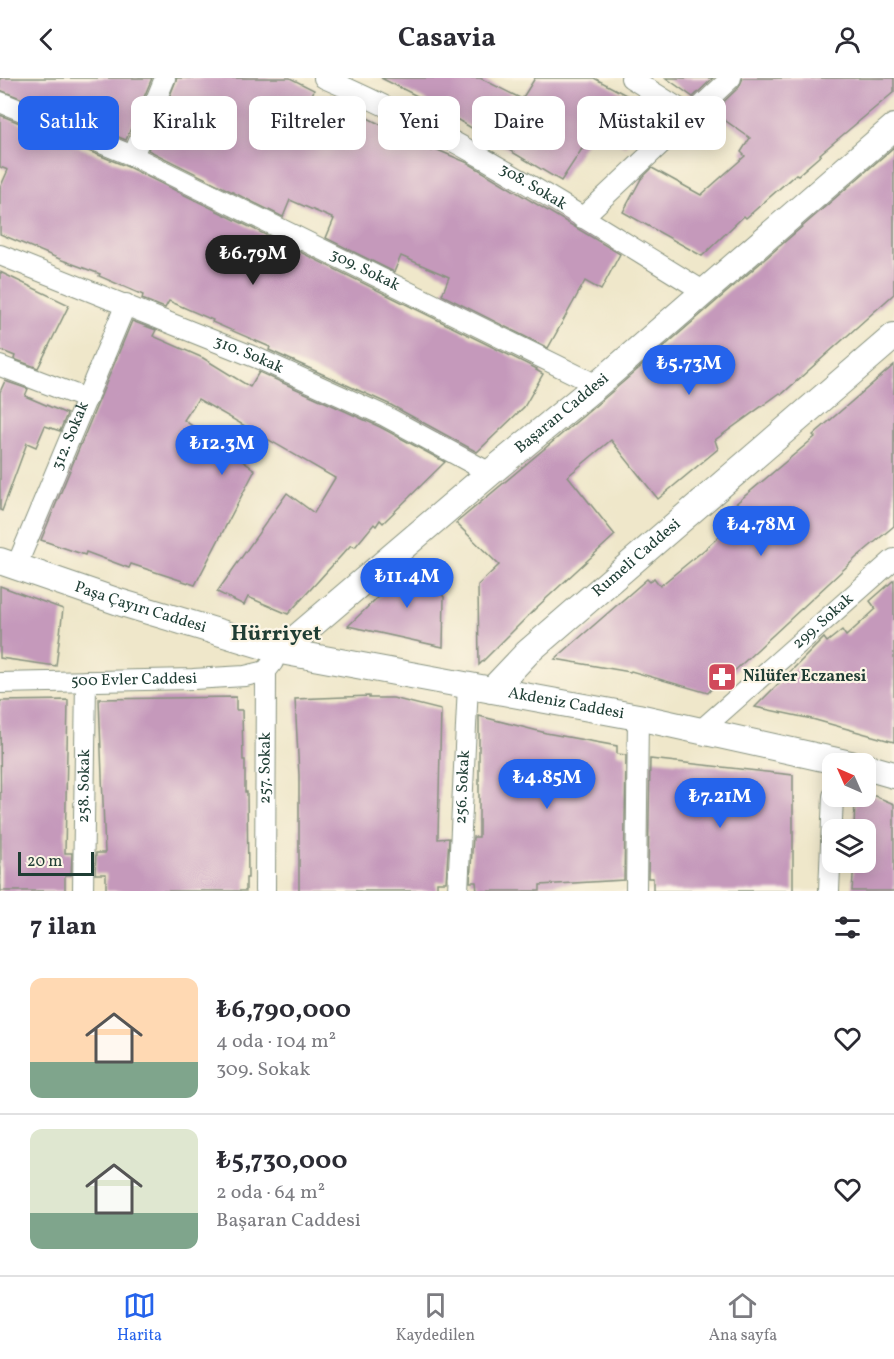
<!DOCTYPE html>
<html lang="tr">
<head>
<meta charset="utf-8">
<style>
  :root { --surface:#fff; --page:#f7f7f7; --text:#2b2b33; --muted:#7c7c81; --line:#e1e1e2; --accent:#2563eb }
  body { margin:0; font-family:Vollkorn,serif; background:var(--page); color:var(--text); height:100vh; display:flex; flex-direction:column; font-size:22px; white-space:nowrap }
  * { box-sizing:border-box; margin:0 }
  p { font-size:20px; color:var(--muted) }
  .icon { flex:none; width:33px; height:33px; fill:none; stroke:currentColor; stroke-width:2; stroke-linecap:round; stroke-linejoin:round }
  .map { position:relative; height:813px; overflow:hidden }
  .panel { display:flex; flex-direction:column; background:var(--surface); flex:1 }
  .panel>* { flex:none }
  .top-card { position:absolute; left:18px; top:18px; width:858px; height:54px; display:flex; gap:12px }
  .needle { width:39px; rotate:315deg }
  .controls { position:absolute; left:822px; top:675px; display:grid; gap:12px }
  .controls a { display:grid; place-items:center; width:54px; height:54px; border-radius:12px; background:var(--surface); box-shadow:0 3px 15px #0003; font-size:30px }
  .scale { position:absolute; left:18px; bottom:15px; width:76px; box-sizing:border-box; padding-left:6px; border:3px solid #1f3d34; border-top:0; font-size:16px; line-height:21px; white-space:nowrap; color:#1f3d34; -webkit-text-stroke:4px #fcf5e5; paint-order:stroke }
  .price { position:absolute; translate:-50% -51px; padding:0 14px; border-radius:21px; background:var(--accent); color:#fff; font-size:20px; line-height:39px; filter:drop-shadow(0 2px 3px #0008) }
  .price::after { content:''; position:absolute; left:50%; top:36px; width:18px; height:14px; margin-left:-9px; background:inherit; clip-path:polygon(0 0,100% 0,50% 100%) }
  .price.active { background:#222; color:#fff }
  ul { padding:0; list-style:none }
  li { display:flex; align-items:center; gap:18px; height:150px; padding:0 30px }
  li+li { border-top:2px solid var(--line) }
  li span { display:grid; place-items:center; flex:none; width:168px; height:120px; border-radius:12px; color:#555 }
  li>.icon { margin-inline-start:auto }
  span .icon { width:72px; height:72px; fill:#fffc; stroke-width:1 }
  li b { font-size:26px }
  h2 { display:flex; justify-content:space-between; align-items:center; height:72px; padding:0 30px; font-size:26px }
  .chip { padding:0 21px; border-radius:12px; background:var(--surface); box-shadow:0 3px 15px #0003; font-size:21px; line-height:54px }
  .chip.active { background:var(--accent); color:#fff }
  header { display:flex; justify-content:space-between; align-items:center; height:78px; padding:0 30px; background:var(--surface); font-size:27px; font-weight:700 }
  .tab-bar { display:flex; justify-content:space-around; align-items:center; height:84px; border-top:2px solid var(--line); background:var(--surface); font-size:16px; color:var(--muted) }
  .tab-bar a { display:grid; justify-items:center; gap:3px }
  .tab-bar .active { color:var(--accent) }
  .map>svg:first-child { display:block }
</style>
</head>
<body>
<header><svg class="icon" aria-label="back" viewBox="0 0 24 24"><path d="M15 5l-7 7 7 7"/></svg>Casavia<svg class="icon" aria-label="person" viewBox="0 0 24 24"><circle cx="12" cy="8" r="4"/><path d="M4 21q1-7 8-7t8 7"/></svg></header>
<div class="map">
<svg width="894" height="813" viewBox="0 0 894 813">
  <rect width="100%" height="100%" fill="#fcf5e5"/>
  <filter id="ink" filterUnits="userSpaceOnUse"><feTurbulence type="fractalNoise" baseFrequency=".0167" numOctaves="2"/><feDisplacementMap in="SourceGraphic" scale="12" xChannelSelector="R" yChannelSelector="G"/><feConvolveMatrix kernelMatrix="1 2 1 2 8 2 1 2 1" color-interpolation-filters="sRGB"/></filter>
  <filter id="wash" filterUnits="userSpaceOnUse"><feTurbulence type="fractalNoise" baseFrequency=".008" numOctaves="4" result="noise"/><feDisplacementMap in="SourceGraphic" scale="24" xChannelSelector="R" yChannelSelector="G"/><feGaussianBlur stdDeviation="1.35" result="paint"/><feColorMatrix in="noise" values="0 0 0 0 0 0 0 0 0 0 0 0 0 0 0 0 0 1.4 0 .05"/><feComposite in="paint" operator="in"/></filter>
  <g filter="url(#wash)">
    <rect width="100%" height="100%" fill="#efe7ca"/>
    <g id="blocks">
      <g fill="#c599bb">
        <polygon points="0,0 152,0 126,62 0,12"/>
        <polygon points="177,0 290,0 314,12 310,22 355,41 358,35 432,73 433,70 468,85 620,176 601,212 585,203 548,270 442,217 449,199 401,178 394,194 326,160 334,141 290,122 283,139 148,72"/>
        <polygon points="381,0 480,0 522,21 535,0 594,0 647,28 625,68 595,51 561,103 421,20"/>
        <polygon points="666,0 713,0 693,19"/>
        <polygon points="743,0 894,0 894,14 820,76 821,77 798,97 796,96 746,140 744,138 702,178 623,134 641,101 652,90 701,117 745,78 741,74 750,60 713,34 739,9"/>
        <polygon points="0,37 128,89 537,291 536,292 543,296 524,329 477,374 391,327 269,272 270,269 212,244 213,242 169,223 165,230 142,221 143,217 99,198 100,196 62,182 0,156 0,110 8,92 0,89"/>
        <polygon points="894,69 894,216 782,316 780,315 715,362 718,371 658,421 611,362 568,398 615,457 536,530 479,587 478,507 499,487 456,445 607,318"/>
        <polygon points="0,194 69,227 38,290 14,281 15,278 0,272"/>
        <polygon points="132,243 156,252 153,258 203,280 250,309 259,294 380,349 445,384 383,445 380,442 376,448 374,446 355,469 351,467 288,536 248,519 244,527 217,514 287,415 314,435 335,400 198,321 184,342 255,392 195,507 131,486 129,490 86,474 85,477 41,462"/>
        <polygon points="894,287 894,448 857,479 729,598 726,594 708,615 631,593 630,594 555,581 647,501 650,504 654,500 660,508 704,472 725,453 719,446 735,431 733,428 815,359 813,357"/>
        <polygon points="5,303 28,311 25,318 67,336 60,353 45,348 36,369 27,365 2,433 0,432 0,314"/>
        <polygon points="416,482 444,519 443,569 348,548"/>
        <polygon points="894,502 894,664 812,641 755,629 824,560 827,564 842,552 846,558 876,531 870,523"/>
        <polygon points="0,508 63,531 56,588 0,580"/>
        <polygon points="369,618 369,620 393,620 441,632 438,757 438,761 449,760 446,804 437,804 437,813 299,813 299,697 295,621"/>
        <polygon points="236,619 236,632 242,632 243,682 245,682 245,714 247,714 248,800 246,800 246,813 106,813 106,796 95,796 96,775 105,775 99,621"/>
        <polygon points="68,622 65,775 72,775 71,797 65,797 65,813 1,813 0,623"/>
        <polygon points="479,638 546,655 617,668 617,676 626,677 624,802 540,807 540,813 477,813 476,804 470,804 473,759 479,759"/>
        <polygon points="650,681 793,697 793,813 653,813 653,800 648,800"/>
        <polygon points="855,718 875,718 894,726 894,813 852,813 854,784 866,784 866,752 854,752"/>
      </g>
    </g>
  </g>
  <g filter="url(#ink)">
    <use href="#blocks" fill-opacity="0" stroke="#87927f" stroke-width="1.5"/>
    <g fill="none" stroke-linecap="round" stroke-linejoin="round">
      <g stroke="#87927f" stroke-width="22">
        <g id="minor">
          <path id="s1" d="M324,0C457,57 580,138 703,213"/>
          <polyline points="631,0 691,38"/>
          <path id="s2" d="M0,24L133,78L597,307"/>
          <polyline points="133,78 165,0"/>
          <polyline points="582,140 731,0"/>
          <path id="s3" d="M0,177L257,280L385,338L490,395"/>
          <polyline points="0,288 87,321"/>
          <path id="s4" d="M16,489L126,226"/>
          <path id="s5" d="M0,605L193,601L245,598L266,593"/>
          <path id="s6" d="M700,653L894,481"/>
          <path id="s7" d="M83,813L86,603"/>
          <path id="s8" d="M265,813L266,593L273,584"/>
          <path id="s9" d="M458,813L468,607"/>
          <polyline points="636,813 638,639"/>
          <polyline points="829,813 833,718"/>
        </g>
      </g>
      <g stroke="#87927f" stroke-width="28">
        <g id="tertiary">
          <path id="s10" d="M0,483L122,525L281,573L638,639L850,686"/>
          <path id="s11" d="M281,573L490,395L597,307L894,49"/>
          <path id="s12" d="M492,612L528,574L894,258"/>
          <polyline points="866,689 894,697"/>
        </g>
      </g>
      <use href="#minor" stroke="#fff" stroke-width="20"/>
      <use href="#tertiary" stroke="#fff" stroke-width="26"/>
    </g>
  </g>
  <defs>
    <g id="pharmacy-square" transform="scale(1.5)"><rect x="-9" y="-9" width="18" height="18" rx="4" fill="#d1495b" stroke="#fcf5e5"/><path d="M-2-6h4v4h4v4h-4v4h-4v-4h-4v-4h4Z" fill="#fff"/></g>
  </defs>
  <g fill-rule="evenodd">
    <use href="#pharmacy-square" x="722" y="599"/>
  </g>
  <g text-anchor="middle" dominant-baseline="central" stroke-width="4.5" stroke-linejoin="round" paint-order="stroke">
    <g font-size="16" fill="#1f3d34" stroke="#fcf5e5">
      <text stroke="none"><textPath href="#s1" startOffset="236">308. Sokak</textPath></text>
      <text stroke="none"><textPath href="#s2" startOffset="402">309. Sokak</textPath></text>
      <text stroke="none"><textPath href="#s3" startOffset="268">310. Sokak</textPath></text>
      <text stroke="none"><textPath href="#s11" startOffset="368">Başaran Caddesi</textPath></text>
      <text stroke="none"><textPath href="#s4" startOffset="142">312. Sokak</textPath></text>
      <text stroke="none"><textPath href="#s12" startOffset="196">Rumeli Caddesi</textPath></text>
      <text stroke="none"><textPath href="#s10" startOffset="148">Paşa Çayırı Caddesi</textPath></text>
      <text stroke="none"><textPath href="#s6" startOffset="165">299. Sokak</textPath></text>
      <text stroke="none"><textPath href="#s5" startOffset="134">500 Evler Caddesi</textPath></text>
      <text stroke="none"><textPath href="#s10" startOffset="585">Akdeniz Caddesi</textPath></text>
      <text stroke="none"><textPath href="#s8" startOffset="123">257. Sokak</textPath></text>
      <text stroke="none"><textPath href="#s7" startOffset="105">258. Sokak</textPath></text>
      <text stroke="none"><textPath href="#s9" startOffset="104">256. Sokak</textPath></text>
    </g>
    <g font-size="16" font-weight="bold" fill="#1f3d34" stroke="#fcf5e5" text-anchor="start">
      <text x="743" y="599">Nilüfer Eczanesi</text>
    </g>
    <g font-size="22" font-weight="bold" fill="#1f3d34" stroke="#fcf5e5">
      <text x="276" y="556">Hürriyet</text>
    </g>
  </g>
</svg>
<div class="controls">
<a><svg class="needle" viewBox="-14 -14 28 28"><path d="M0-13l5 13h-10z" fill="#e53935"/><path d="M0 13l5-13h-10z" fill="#7c7c81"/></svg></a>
<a><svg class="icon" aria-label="layers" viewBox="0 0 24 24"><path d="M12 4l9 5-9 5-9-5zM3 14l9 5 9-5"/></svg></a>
</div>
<div class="scale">20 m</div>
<b class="price active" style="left:253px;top:208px">₺6.79M</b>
<b class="price" style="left:689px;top:318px">₺5.73M</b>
<b class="price" style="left:222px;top:398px">₺12.3M</b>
<b class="price" style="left:761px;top:479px">₺4.78M</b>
<b class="price" style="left:407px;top:531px">₺11.4M</b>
<b class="price" style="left:547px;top:732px">₺4.85M</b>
<b class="price" style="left:720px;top:751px">₺7.21M</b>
<div class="top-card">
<a class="chip active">Satılık</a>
<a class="chip">Kiralık</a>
<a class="chip">Filtreler</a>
<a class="chip">Yeni</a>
<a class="chip">Daire</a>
<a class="chip">Müstakil ev</a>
</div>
</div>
<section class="panel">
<h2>7 ilan<svg class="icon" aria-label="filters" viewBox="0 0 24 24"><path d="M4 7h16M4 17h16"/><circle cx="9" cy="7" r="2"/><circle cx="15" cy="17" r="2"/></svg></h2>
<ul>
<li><span style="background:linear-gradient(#ffd9b3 70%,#7fa58c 0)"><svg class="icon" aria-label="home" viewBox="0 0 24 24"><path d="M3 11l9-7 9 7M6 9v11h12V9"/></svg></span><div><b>₺6,790,000</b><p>4 oda · 104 m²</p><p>309. Sokak</p></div><svg class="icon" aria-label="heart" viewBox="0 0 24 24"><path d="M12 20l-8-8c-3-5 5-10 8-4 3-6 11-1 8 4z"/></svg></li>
<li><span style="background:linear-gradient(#dfe7d0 70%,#7fa58c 0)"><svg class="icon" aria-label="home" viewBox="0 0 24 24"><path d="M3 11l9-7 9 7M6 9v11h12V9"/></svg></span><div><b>₺5,730,000</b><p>2 oda · 64 m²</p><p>Başaran Caddesi</p></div><svg class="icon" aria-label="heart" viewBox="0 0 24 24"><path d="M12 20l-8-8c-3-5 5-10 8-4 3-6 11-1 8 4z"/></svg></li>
</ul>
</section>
<nav class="tab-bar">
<a class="active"><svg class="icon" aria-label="map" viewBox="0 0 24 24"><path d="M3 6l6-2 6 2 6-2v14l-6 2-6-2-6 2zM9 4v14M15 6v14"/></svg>Harita</a>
<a><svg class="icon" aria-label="saved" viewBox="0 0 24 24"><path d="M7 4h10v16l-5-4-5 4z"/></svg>Kaydedilen</a>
<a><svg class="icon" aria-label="home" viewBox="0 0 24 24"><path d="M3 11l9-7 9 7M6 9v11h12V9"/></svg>Ana sayfa</a>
</nav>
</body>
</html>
